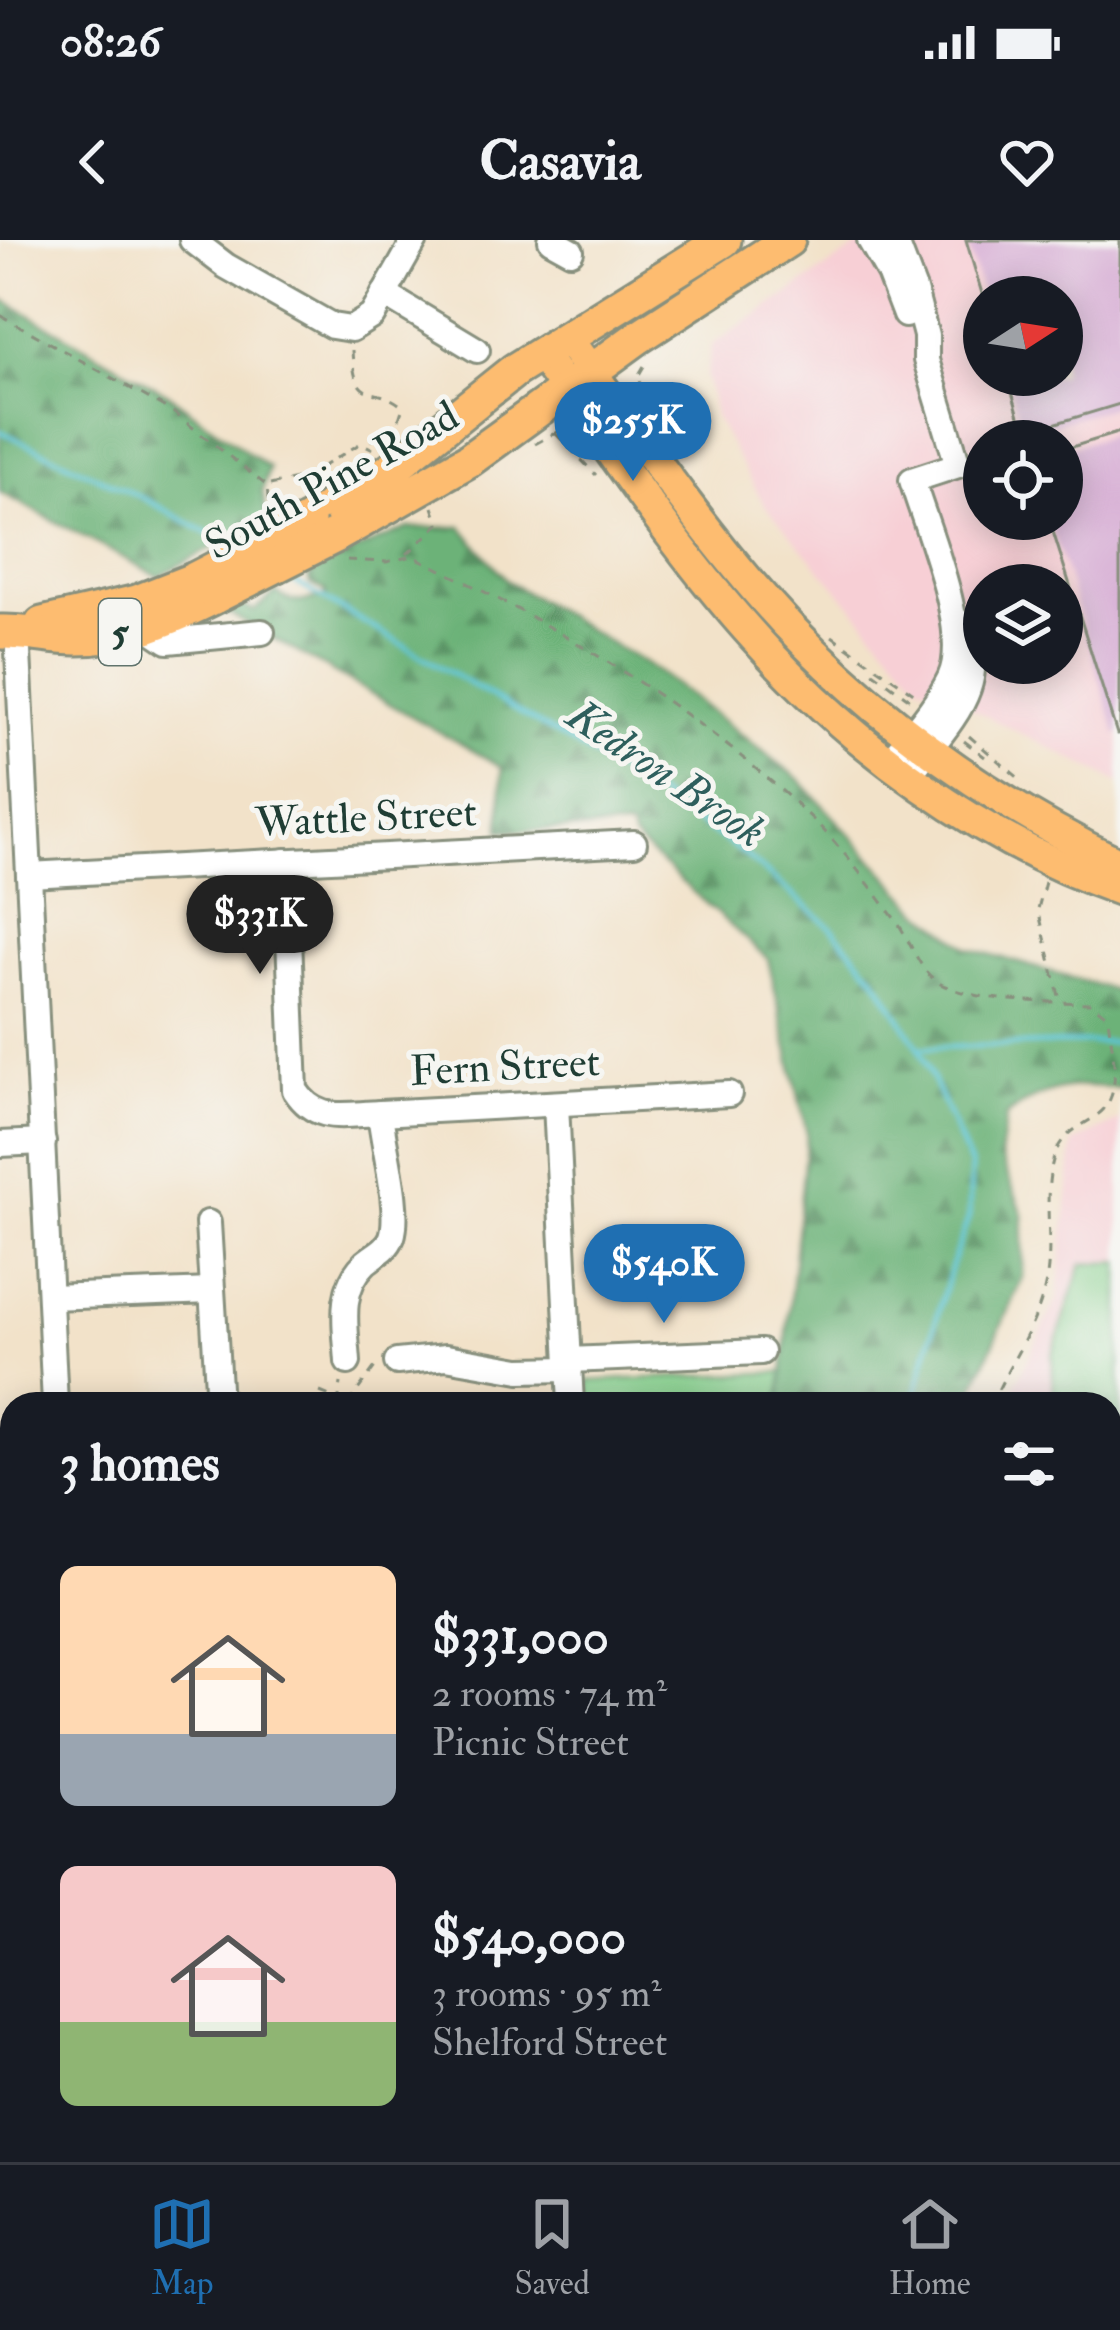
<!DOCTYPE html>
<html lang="en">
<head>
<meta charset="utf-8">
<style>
  :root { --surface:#171b24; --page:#20242c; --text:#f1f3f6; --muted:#9ea1a6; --line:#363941; --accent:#1f6fb2 }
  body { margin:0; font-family:"IM FELL Double Pica",serif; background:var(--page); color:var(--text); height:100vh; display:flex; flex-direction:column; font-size:45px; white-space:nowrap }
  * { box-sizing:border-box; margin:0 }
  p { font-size:39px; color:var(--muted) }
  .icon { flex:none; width:66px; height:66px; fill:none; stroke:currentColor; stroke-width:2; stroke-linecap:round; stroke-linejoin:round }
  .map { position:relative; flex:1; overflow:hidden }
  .details { position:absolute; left:0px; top:1152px; width:1122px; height:771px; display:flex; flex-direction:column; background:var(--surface); border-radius:36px 36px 0 0; box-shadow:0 6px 30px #0003 }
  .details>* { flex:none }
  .needle { width:78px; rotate:78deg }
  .tools { position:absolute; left:963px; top:36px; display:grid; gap:24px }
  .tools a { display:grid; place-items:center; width:120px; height:120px; border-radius:50%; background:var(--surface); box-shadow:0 6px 30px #0003; font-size:60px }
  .price { position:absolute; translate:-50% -102px; padding:0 27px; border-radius:42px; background:var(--accent); color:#fff; font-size:39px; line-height:78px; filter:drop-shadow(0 3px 6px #0008) }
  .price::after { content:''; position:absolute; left:50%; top:72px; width:36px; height:27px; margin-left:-18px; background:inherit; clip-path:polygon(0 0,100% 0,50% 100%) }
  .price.on { background:#222; color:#fff }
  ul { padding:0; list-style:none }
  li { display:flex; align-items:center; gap:36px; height:300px; padding:0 60px }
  li span { display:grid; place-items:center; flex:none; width:336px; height:240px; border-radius:18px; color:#555 }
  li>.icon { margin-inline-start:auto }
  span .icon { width:144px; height:144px; fill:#fffc; stroke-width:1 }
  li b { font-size:51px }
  h2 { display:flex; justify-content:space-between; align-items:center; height:144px; padding:0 60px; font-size:51px }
  .status { display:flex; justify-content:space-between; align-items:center; height:84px; padding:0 60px; background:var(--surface); direction:ltr }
  .status svg { height:33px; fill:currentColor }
  header { display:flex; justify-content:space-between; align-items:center; height:156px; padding:0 60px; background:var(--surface); font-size:54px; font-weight:700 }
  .tabs { display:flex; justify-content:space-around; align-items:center; height:168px; border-top:3px solid var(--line); background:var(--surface); font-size:33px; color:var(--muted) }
  .tabs a { display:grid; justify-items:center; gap:6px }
  .tabs .on { color:var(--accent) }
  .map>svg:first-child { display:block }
</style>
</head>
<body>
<div class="status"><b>08:26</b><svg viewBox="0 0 49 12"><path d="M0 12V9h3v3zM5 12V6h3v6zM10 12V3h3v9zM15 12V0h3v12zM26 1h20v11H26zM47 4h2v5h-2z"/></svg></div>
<header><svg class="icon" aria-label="back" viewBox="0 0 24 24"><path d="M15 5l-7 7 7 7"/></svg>Casavia<svg class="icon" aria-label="heart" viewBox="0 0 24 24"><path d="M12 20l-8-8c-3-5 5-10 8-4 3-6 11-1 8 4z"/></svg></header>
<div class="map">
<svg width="1120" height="1922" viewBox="0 0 1120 1922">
  <defs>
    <pattern id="forest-firs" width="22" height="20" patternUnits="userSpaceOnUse" patternTransform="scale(3)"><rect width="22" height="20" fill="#6cb278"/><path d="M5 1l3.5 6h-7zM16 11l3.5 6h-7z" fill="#589263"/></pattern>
  </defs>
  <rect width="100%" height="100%" fill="#f6f6f2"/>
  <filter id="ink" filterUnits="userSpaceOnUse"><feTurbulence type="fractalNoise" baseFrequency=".00833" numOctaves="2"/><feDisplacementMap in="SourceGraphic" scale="24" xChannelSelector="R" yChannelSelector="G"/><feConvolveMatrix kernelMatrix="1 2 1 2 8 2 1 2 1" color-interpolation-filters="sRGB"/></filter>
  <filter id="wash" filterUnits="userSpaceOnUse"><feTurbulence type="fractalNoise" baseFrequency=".004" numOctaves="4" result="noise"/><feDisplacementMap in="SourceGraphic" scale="48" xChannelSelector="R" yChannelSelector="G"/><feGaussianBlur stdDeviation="2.7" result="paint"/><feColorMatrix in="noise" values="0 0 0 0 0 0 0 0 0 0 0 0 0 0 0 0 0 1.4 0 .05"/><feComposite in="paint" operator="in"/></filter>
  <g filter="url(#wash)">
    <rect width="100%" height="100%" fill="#f2e2c9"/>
    <g fill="#f7cfd5" fill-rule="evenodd">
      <path d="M868,0H1120V543L918,442L764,264L715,178L706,136L712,105ZM984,57H1062V135H984ZM984,201H1062V279H984ZM984,345H1062V423H984Z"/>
      <polygon points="1120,880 1120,1481 1110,1482 1110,1164 1006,1164 1058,1057 1073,903"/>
    </g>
    <g fill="#85cf8c" stroke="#528660" stroke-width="3">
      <polygon points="1120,1022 1120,1450 1110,1451 1110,1164 1054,1164 1052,1115 1082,1024"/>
      <polygon points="784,1132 780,1164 589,1164 588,1141"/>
    </g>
    <g fill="url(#forest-firs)" stroke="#467856" stroke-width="3">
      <polygon points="0,58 168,154 269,228 262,251 267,280 158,336 0,252"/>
      <path d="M462,287L507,341L655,430L798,538L918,669L968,708L1120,752V848C1072,843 1045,847 1006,876L1000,916L1023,974V1036L967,1164H780L807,894L768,719L633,598L629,588L501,591L502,527L221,369L233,361L254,371L276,352C292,366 308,362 326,355L325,350L310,344L308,337L326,323L408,288Z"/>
      <polygon points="1120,1481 1120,1922 340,1922 356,1911 1110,1911 1110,1482"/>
    </g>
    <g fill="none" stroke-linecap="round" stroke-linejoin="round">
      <g stroke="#5cc6d8" stroke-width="4.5">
        <polyline points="0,191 147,260 231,306"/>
        <polyline points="288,338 643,545 745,615 831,687 875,737 919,808 971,927 969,977 951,1026 913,1164"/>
        <polyline points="922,808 1120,802"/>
        <polyline points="548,1922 559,1911"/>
      </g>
    </g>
    <g id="blocks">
      <g fill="#d8b0d5">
        <polygon points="966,0 1120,0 1120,164 1024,193 1007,135 1062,135 1062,57 983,57"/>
        <polygon points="1120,192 1120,493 1117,494 1049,279 1062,279 1062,210"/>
      </g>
    </g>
  </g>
  <g filter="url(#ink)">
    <use href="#blocks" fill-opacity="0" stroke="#88907e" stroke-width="3"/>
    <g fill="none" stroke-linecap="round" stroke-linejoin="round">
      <g stroke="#88907e" stroke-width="30">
        <g id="minor">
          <polyline points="192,0 226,26 332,86 351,89 372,76 415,0"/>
          <polyline points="551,0 571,11"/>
          <polyline points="870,0 889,33 905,75"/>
          <polyline points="384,54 477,110"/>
          <polyline points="144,375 156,393 168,401 262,392"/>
          <polyline points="17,391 55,1164"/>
          <path d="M890,521C910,495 935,469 950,438C972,392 926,288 912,240L958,225L926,120V96L914,50L895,0"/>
          <path d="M909,536C945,485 999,442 957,380"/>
          <path d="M286,621L295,850C317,884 344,874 380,873L729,854"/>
          <polyline points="29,635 634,603"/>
          <polyline points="556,864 571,1164"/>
          <polyline points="0,904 43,902"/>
          <polyline points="208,983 219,1164"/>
          <polyline points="50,1057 212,1051"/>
          <polyline points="569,1120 761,1112"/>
          <path d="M348,1122C346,1087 337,1050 365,1023C375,1014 387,1010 392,997C401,970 383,904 380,873"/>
          <polyline points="397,1122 446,1117 520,1130 570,1129"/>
          <polyline points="0,1457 12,1457"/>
          <polyline points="92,1911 93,1922"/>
          <polyline points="213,1922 258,1911"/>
        </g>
      </g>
      <g stroke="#88907e" stroke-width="36">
        <g id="major">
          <path d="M566,97C630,185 692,277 764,359C863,472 985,558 1120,624"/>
          <path d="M540,113C610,208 675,310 755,398C853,507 981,601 1120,650"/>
        </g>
      </g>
      <g stroke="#88907e" stroke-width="39">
        <g id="highway">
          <polyline points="308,281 390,230 515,130 724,0"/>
          <polyline points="335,296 469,220 637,98 788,0"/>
          <polyline points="42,384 137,362 193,340"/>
          <path d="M0,392C26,391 51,398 77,398C127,398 172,378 216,356"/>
        </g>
      </g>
      <g stroke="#88907e" stroke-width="3" stroke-dasharray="9 9" stroke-linecap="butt">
        <polyline points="0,75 173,172 267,246 269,273"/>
        <path d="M352,110C355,170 372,141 403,167L398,182L382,190L368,204"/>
        <polyline points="644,126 637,138 674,205"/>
        <polyline points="556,194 596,235"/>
        <polyline points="535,204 564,188"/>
        <polyline points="270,245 305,237 361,203 373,209"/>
        <polyline points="407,314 439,284 433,267"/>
        <path d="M347,320L386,322L413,316C554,384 688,463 803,570C838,602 868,643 897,682C912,703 920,736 945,746C989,764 1045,761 1091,763L1108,776C1110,800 1120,836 1110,859C1101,884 1064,883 1054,917C1041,958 1055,1004 1045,1046C1036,1089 1008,1124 992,1164"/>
        <polyline points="832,396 918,456"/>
        <polyline points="873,432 914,462"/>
        <polyline points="969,496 1021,540"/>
        <polyline points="964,501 985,517"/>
        <polyline points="1045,642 1038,669 1060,760"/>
        <polyline points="320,1152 335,1158"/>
        <polyline points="338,1164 341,1143"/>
        <polyline points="348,1164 377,1124"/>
        <polyline points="1110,1552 1120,1550"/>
        <polyline points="308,1922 323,1911"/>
      </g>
      <use href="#minor" stroke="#fff" stroke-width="24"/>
      <use href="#major" stroke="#fdbc70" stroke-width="30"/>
      <use href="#highway" stroke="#fdbc70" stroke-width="33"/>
      <g stroke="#88907e" stroke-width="39" stroke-linecap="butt">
        <g id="highway-bridge">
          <polyline points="193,340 308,281"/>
          <polyline points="216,356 335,296"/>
        </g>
      </g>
      <use href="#highway-bridge" stroke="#fdbc70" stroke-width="33"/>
    </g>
  </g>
  <g text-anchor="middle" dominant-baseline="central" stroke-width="10" stroke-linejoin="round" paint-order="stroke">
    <rect fill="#f6f6f2" stroke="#60746d" stroke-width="3" x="99" y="359" width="42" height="66" rx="9"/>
    <g font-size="39" font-weight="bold" fill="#1f3d34">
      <text x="120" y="392">5</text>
    </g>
    <g font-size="42" fill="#1f3d34" stroke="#f6f6f2">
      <text transform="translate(332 241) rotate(-29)">South Pine Road</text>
      <text transform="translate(366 578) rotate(-3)">Wattle Street</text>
      <text transform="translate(505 827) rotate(-3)">Fern Street</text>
    </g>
    <g font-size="45" font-style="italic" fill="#2e5f5d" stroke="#f6f6f2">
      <text transform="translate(666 534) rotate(34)">Kedron Brook</text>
    </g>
  </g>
</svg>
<div class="tools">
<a><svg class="needle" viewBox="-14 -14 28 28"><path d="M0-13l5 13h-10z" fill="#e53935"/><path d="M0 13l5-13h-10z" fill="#9ea1a6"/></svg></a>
<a><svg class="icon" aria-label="locate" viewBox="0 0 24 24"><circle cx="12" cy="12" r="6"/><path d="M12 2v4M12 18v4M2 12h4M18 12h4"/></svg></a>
<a><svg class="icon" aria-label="layers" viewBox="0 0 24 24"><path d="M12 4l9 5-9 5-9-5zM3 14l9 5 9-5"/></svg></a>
</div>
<b class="price" style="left:633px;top:244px">$255K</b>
<b class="price on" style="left:260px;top:737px">$331K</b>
<b class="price" style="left:664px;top:1086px">$540K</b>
<section class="details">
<h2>3 homes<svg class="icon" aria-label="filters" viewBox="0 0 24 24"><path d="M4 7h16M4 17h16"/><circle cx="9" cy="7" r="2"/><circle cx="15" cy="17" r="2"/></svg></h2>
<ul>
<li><span style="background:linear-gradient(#ffd9b3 70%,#9aa5b1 0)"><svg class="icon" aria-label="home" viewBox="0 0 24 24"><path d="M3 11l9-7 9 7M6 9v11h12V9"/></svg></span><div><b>$331,000</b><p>2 rooms · 74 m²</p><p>Picnic Street</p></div></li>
<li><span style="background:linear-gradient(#f6c9c9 65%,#8fb573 0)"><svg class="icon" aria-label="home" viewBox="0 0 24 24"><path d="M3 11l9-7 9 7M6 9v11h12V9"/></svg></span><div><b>$540,000</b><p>3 rooms · 95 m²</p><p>Shelford Street</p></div></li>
</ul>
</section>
</div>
<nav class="tabs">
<a class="on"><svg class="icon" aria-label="map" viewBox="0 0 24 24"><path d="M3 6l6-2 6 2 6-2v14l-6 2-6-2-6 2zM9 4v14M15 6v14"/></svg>Map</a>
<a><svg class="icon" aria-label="saved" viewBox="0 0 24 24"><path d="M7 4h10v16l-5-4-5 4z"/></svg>Saved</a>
<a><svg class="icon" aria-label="home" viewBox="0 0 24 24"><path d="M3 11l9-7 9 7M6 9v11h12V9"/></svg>Home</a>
</nav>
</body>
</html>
